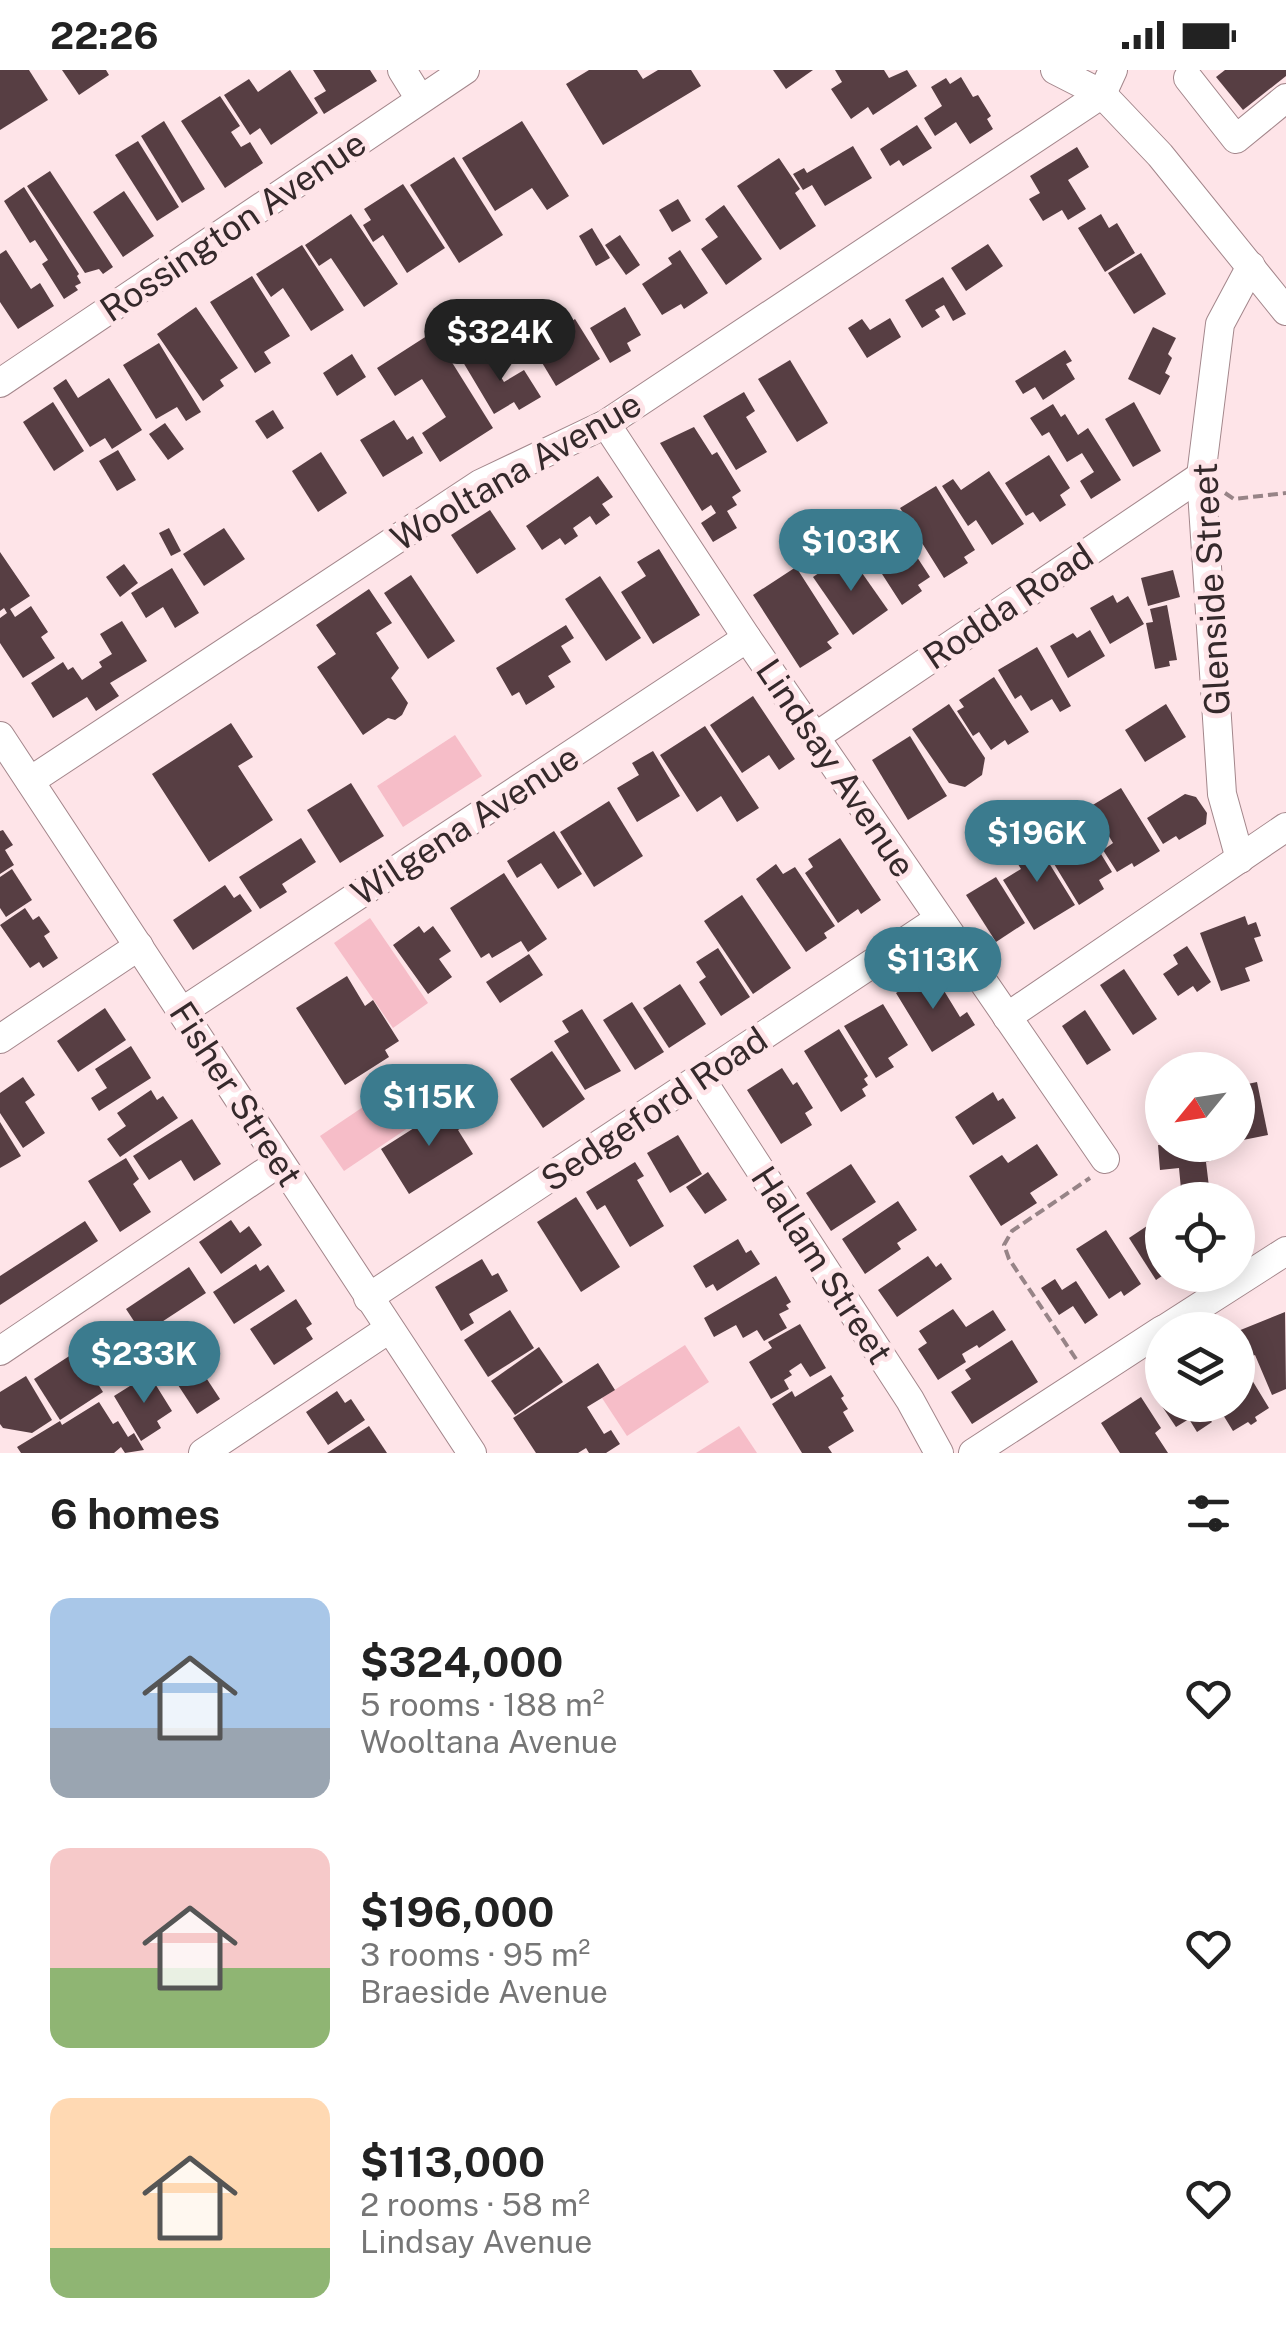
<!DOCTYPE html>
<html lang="en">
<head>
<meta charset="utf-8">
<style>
  :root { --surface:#fff; --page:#f6f6f6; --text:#222; --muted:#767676; --accent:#3b7b8e }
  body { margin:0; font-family:"Public Sans",sans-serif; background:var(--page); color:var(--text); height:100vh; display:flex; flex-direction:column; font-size:38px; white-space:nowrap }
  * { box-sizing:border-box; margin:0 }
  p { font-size:32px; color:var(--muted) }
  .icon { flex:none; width:55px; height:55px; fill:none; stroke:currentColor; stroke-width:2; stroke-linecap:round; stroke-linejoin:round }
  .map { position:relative; height:1383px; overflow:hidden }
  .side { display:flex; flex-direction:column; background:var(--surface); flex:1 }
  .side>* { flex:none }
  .needle { width:65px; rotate:240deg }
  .tools { position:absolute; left:1145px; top:982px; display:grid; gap:20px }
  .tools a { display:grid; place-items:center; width:110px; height:110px; border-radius:50%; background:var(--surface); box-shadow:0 5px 25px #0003; font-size:50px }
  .price { position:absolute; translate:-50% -85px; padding:0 22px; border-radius:35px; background:var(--accent); color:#fff; font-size:32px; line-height:65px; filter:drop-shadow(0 2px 5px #0008) }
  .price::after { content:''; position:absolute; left:50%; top:60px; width:30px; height:22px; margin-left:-15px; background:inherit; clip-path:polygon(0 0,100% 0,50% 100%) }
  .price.selected { background:#222; color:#fff }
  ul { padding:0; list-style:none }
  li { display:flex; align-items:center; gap:30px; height:250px; padding:0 50px }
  li span { display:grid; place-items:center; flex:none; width:280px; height:200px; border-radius:20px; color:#555 }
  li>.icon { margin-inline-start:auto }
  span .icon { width:120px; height:120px; fill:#fffc; stroke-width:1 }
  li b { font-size:42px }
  h2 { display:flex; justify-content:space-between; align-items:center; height:120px; padding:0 50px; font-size:42px }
  .status { display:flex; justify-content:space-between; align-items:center; height:70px; padding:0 50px; background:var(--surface); direction:ltr }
  .status svg { height:28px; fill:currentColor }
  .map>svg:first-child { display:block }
</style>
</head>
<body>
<div class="status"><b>22:26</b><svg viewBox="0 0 49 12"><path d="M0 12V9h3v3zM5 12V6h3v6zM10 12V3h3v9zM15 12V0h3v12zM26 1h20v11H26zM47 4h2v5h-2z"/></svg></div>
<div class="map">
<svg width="1286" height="1383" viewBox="0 0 1286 1383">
  <rect width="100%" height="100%" fill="#fee4e8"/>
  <g fill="#f6bdc8">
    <polygon points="455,665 482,706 403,757 377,716"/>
    <polygon points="370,848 428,933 393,958 334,873"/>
    <polygon points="406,1008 430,1043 344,1101 320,1066"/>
    <polygon points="685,1275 709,1312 627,1366 602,1328"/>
    <polygon points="739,1356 757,1383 696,1383"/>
  </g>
  <g fill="#573e43">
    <polygon points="0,0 29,0 48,30 0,60"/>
    <polygon points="62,0 106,0 109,5 79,25"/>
    <polygon points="290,0 318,43 271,75 260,58 250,65 224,25 249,9 258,22"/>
    <polygon points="313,0 370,0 377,11 324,44 314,28 326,21"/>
    <polygon points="589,0 637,0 643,9 658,0 691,0 701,16 603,75 566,14"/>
    <polygon points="773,0 813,0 786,19"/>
    <polygon points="835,0 884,0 889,8 907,0 917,16 873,45 868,37 851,49 831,19 842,12"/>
    <polygon points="1225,0 1286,0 1286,6 1243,40 1216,7"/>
    <polygon points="961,7 973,27 978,25 991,46 987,49 993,59 970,74 956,52 935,66 924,48 942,36 931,17 946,8 950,14"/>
    <polygon points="220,26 240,56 231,62 241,77 250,72 263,93 225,118 181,51"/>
    <polygon points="164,51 205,119 182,133 141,66"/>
    <polygon points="522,51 569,126 547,140 532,118 495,141 462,88"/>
    <polygon points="917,55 932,78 903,96 899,90 890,96 880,79"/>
    <polygon points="138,71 179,137 157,151 115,85"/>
    <polygon points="853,76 872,108 825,136 812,115 803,120 793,104 804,98 807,103"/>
    <polygon points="1077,77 1089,97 1068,110 1086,139 1068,150 1062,140 1043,151 1029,129 1040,123 1030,106"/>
    <polygon points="454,87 503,165 459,193 410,115"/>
    <polygon points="779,88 800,119 795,123 816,156 780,180 737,116"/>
    <polygon points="50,101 113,197 103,204 99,199 85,203 27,116"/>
    <polygon points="403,114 445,178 407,203 383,165 373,172 363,155 371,150 364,139"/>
    <polygon points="24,117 79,204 77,206 81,213 75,216 78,220 64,229 42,194 48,190 35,170 30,173 4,131"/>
    <polygon points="124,121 154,166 123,187 93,142"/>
    <polygon points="678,129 691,151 672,162 659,140"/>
    <polygon points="724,135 762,189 726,215 701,179 718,167 705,149"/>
    <polygon points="351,144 398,214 364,237 331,188 319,196 305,175"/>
    <polygon points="1101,144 1109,158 1117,153 1135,183 1105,202 1078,158"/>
    <polygon points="592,158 610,188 596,196 579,166"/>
    <polygon points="620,165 640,195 626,205 605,175"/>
    <polygon points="988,174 1003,196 966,221 951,198"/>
    <polygon points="302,175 344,240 311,261 283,218 271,227 256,204"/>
    <polygon points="6,180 31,219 40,213 54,236 18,259 0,232 0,184"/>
    <polygon points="680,180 708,223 684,239 681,234 662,245 642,214 672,194 668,188"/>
    <polygon points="1141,183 1166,224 1134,244 1108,203"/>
    <polygon points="252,206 290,266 264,282 271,293 255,303 210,232"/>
    <polygon points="943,207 966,244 953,251 944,235 935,240 940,247 922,258 905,230"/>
    <polygon points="196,237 238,298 220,310 224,316 203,331 157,264"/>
    <polygon points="625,237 641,265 627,273 631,281 610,293 590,258"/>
    <polygon points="890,248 901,267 867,288 848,258 862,249 870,260"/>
    <polygon points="575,249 600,289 556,316 532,276"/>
    <polygon points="1153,257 1176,268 1168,284 1172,288 1165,303 1170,306 1160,325 1128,309"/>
    <polygon points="433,262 493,358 440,392 422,363 446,347 422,309 395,326 377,298"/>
    <polygon points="159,273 201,342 186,351 177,337 156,349 123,295"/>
    <polygon points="484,279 504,312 524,300 541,327 519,340 514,332 494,344 463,292"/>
    <polygon points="1065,280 1072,291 1066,294 1075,309 1043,330 1035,317 1023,324 1015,311"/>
    <polygon points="352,284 366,307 337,326 323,303"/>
    <polygon points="790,290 828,353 797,372 758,309"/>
    <polygon points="109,308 142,360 112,379 105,368 90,377 53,318 66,309 78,328"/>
    <polygon points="744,322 755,341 746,347 767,382 736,400 703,346"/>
    <polygon points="53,332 84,381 54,401 23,352"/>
    <polygon points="1134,332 1161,381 1133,397 1105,349"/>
    <polygon points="1053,334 1061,347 1065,344 1078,365 1088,358 1121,410 1091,429 1080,411 1094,402 1082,383 1067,392 1049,362 1042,366 1030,348"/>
    <polygon points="273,340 284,358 267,369 255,351"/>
    <polygon points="394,350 407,370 413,366 423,383 383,407 360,370"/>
    <polygon points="165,353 184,379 168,390 149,364"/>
    <polygon points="694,357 712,385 717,382 741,421 732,427 737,435 727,441 737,458 713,472 701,453 716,443 711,435 702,441 660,373"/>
    <polygon points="118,380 136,410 117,421 99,391"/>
    <polygon points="321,382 347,423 318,442 292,401"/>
    <polygon points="1049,385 1070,418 1060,425 1066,435 1040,452 1033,442 1026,446 1005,413"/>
    <polygon points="989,401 1024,454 992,475 976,450 968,456 942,416 953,409 961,420"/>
    <polygon points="598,406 613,427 602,434 610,445 596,455 590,446 573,458 578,466 565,475 560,468 542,480 526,456"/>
    <polygon points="936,416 975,480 964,487 968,493 944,508 900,438"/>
    <polygon points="490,440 516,479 477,504 451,465"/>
    <polygon points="887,441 930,507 918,515 922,521 902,535 855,462"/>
    <polygon points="169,458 181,481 171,486 159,463"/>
    <polygon points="224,458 245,489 204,516 183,484"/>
    <polygon points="659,479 700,545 653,574 621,522 646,506 637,492"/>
    <polygon points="0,482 30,526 10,539 15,547 31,536 48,562 41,567 55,588 23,608 0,573 0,548 7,543 4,538 0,541"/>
    <polygon points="848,483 888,540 853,565 813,507"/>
    <polygon points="124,494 138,513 120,527 106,507"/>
    <polygon points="796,497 839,564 827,572 832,578 800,598 753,525"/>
    <polygon points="172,498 199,543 175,558 163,537 146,548 131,523"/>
    <polygon points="1173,500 1180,527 1148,536 1141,508"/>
    <polygon points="411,505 455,571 428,589 384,523"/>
    <polygon points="600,506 641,568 606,591 565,529"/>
    <polygon points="369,519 392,553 376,563 399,598 391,608 408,633 402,645 395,650 388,648 363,665 317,597 336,584 316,555"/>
    <polygon points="1113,525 1117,533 1128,526 1144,554 1110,574 1090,538"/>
    <polygon points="1167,535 1177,590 1169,591 1170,596 1155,599 1146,553 1153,552 1150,539"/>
    <polygon points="122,551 147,591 110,613 119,626 96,641 87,627 53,648 31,613 63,592 68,600 73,597 82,610 102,597 99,592 112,584 100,564"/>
    <polygon points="566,555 574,568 561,576 571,592 548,606 555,617 526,635 519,622 512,626 496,598"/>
    <polygon points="1090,560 1105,586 1068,608 1050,576 1073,563 1077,568"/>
    <polygon points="1037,577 1071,636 1060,642 1052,629 1031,641 1021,625 1015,629 998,600"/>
    <polygon points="994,607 1029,662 1008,675 1005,670 991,680 979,662 973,666 957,641 964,637 959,630"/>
    <polygon points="753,626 795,689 779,700 769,685 742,703 710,655"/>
    <polygon points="949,634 985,688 982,705 965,717 949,713 912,659"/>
    <polygon points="1166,634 1186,667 1145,692 1125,660"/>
    <polygon points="231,653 253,687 238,696 273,750 209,792 152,704"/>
    <polygon points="705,656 759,738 737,752 721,726 697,742 660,685"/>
    <polygon points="910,666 947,726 908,750 872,690"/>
    <polygon points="653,681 680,726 637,752 617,718 639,705 632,693"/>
    <polygon points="351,713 384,766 340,793 307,740"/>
    <polygon points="1121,718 1160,781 1134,797 1132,793 1117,802 1103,780 1113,773 1091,736"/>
    <polygon points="1185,724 1196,727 1207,743 1206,754 1179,770 1176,766 1163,774 1147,748"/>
    <polygon points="609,731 643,786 594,817 560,762"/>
    <polygon points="3,760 13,775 5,780 14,795 0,804 0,761"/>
    <polygon points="554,761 582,804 558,819 541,793 517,808 507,791"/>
    <polygon points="1087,761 1112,802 1099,810 1104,819 1079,835 1048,784"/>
    <polygon points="1031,764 1075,835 1034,860 1003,810 1021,799 1008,778"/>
    <polygon points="301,768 316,792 282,814 287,822 260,839 239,807"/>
    <polygon points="840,768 881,830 861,844 858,839 838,853 805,803 813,797 808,789"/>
    <polygon points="776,794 783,804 795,797 835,856 824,863 827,868 806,882 756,809"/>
    <polygon points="12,799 32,830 6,847 0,838 0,807"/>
    <polygon points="504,803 547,869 528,882 521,871 492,888 489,883 481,888 450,838"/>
    <polygon points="996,807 1025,853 996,872 966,825"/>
    <polygon points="225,815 234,828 240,824 252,841 193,880 173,850"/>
    <polygon points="742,825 791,898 753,924 704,851"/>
    <polygon points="25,838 33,850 39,846 50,862 44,866 58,888 43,898 39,892 30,898 0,855"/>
    <polygon points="1245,846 1248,855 1256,852 1261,866 1254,868 1263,891 1245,898 1250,911 1221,921 1200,863"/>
    <polygon points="419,856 424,863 433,856 451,881 439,889 452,907 428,924 393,875"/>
    <polygon points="1187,876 1211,912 1197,922 1193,916 1178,926 1163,904 1178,894 1173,885"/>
    <polygon points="718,878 750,927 721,946 699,912 706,907 696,892"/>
    <polygon points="529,884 543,905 500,933 486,912"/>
    <polygon points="1124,899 1157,949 1133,965 1100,915"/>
    <polygon points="932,901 960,947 967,942 975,955 932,982 896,923"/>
    <polygon points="347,906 365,936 373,930 399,971 385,980 389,987 345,1015 296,938"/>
    <polygon points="680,914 706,954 669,978 643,938"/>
    <polygon points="632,932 664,982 635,1000 603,950"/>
    <polygon points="883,934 908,975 888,988 894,997 876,1008 844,956"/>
    <polygon points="105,938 126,970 78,1002 57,971"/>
    <polygon points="582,939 621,1001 585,1020 554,971 569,962 562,951"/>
    <polygon points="1085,940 1111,980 1087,995 1062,956"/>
    <polygon points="839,959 868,1006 864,1009 868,1015 862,1019 866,1026 841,1042 804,981"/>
    <polygon points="131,976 151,1008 99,1041 91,1028 107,1018 95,999"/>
    <polygon points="552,981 585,1029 543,1058 510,1009"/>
    <polygon points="782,998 793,1015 797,1012 813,1038 805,1043 812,1055 781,1074 747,1020"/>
    <polygon points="23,1007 35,1025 25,1032 45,1063 23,1078 0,1043 0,1023"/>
    <polygon points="1257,1012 1268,1065 1238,1071 1238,1016"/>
    <polygon points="151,1020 157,1030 163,1026 178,1048 120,1087 107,1069 126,1056 117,1043"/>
    <polygon points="993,1022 998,1031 1003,1028 1016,1048 973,1075 955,1047"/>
    <polygon points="461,1037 468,1046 467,1054 458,1060 473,1084 409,1124 381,1079 444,1039"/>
    <polygon points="192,1049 221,1094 194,1111 181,1090 149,1110 133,1086"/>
    <polygon points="0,1052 21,1086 0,1098"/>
    <polygon points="678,1065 702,1104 670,1123 647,1083"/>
    <polygon points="1037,1074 1058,1105 1030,1123 1037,1133 1001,1156 969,1106 1002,1085 1008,1093"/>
    <polygon points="1158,1075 1211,1078 1213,1090 1206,1092 1209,1117 1181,1119 1179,1098 1160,1100"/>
    <polygon points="126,1088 139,1109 133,1114 151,1142 120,1162 88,1111"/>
    <polygon points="635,1092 644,1106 637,1110 664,1156 630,1177 605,1135 597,1140 586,1122"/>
    <polygon points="851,1094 876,1132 831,1161 806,1123"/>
    <polygon points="708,1102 727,1130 705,1144 686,1117"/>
    <polygon points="576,1127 620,1197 581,1222 537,1152"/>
    <polygon points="898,1131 917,1160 897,1173 901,1179 865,1204 842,1169"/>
    <polygon points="1159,1148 1162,1154 1162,1206 1156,1210 1129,1168"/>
    <polygon points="231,1150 240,1163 249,1156 262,1175 221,1204 199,1172"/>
    <polygon points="85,1151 98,1171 0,1235 0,1206"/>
    <polygon points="1106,1160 1141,1214 1124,1226 1121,1221 1109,1229 1076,1179"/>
    <polygon points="738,1169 746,1183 751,1180 760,1194 717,1221 713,1214 706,1218 693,1196"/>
    <polygon points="928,1186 936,1197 941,1193 952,1209 897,1247 878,1220"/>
    <polygon points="482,1189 492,1206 498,1203 508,1221 469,1244 474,1253 461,1261 435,1217"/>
    <polygon points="256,1194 260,1201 268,1195 285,1221 234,1254 213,1222"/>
    <polygon points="189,1197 206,1223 151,1259 155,1265 147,1271 126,1239"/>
    <polygon points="776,1206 791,1232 786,1235 789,1239 779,1244 787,1258 764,1271 757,1260 743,1268 736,1255 714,1267 704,1248"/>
    <polygon points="1055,1209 1062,1220 1076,1211 1098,1245 1085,1254 1073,1236 1059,1245 1041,1218"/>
    <polygon points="296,1229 312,1254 306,1258 313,1269 274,1295 250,1259"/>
    <polygon points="953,1239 966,1257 993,1240 1006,1260 979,1278 977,1275 962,1284 966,1292 938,1310 918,1279 927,1273 919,1261"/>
    <polygon points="510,1240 534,1278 488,1307 464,1270"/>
    <polygon points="1285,1242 1286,1319 1272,1325 1255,1285 1241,1291 1238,1261"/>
    <polygon points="132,1254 147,1278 110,1301 95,1277"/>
    <polygon points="800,1254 826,1298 810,1307 801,1293 789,1301 792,1305 784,1310 789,1319 771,1329 749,1292 772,1278 768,1272"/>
    <polygon points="1012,1270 1038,1312 972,1354 951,1322 971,1309 965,1300"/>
    <polygon points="539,1277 563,1312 515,1345 491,1311"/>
    <polygon points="77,1281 103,1322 60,1350 34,1309"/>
    <polygon points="1238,1287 1269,1338 1255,1347 1257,1351 1251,1355 1248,1352 1233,1361 1217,1335 1238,1335"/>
    <polygon points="598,1293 615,1320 587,1337 604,1364 611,1360 620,1374 606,1383 589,1383 586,1378 578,1383 536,1383 513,1348"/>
    <polygon points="201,1300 220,1329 197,1344 178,1315"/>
    <polygon points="149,1304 172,1341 157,1351 161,1358 141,1371 114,1326"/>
    <polygon points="831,1305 844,1326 841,1328 848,1339 843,1342 854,1361 828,1377 832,1383 802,1383 772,1334 792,1321 795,1327"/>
    <polygon points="26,1306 52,1350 32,1363 3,1358 0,1354 0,1322"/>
    <polygon points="337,1321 345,1333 351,1329 365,1350 328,1375 306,1342"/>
    <polygon points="1162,1322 1162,1335 1200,1335 1212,1352 1197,1362 1189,1349 1176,1357 1155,1326"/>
    <polygon points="1141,1327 1161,1358 1155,1363 1168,1383 1120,1383 1101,1353"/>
    <polygon points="99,1332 113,1354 118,1351 128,1367 134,1363 144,1380 125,1383 121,1377 114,1383 21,1383 17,1377 60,1351 62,1355"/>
    <polygon points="369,1356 387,1383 327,1383"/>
  </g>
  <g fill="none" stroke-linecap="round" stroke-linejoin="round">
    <g stroke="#a3868b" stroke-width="30">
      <g id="minor">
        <polyline points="402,0 420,29"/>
        <polyline points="1055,0 1102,24 1160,85 1286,241"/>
        <polyline points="1188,8 1236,69 1286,28"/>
        <polyline points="0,313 465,0"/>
        <polyline points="606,354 747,568 1105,1089"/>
        <polyline points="0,666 472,1383"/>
        <polyline points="815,667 1201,406"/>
        <polyline points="30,711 480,414 606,354 1102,24 1113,0"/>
        <polyline points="1240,789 1222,724 1201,406 1220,254 1251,196"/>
        <polyline points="183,941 747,568"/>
        <polyline points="1007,947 1286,757"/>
        <polyline points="0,969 139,876"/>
        <polyline points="701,1009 910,1330 939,1383"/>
        <polyline points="368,1228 939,849"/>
        <polyline points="1163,1260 1286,1181"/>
        <polyline points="0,1281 280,1092"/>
        <polyline points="203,1383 389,1259"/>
        <polyline points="973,1383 1162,1260"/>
      </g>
    </g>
    <g stroke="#978487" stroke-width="4" stroke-dasharray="10 5" stroke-linecap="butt">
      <polyline points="1225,423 1234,429 1286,423"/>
      <polyline points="1076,1289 1009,1189 1004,1175 1012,1161 1090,1108"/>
    </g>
    <use href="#minor" stroke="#fff" stroke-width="28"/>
  </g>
  <g text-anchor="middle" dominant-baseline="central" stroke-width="10" stroke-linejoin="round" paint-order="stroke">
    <g font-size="35" fill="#35292b" stroke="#fee4e8">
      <text transform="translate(233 156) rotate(-34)">Rossington Avenue</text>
      <text transform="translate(516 401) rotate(-30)">Wooltana Avenue</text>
      <text transform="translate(1211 519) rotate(-93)">Glenside Street</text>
      <text transform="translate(1008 536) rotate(-34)">Rodda Road</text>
      <text transform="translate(836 698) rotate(56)">Lindsay Avenue</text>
      <text transform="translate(465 755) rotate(-33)">Wilgena Avenue</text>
      <text transform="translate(236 1024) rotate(57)">Fisher Street</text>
      <text transform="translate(654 1039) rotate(-34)">Sedgeford Road</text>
      <text transform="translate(822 1195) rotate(57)">Hallam Street</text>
    </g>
  </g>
</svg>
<div class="tools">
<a><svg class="needle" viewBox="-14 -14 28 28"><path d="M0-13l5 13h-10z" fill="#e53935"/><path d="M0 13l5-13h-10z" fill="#767676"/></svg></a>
<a><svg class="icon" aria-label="locate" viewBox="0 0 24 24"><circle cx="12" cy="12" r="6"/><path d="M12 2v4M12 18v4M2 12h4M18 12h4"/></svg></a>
<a><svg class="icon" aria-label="layers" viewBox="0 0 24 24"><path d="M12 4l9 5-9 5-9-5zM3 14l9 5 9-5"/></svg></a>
</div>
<b class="price selected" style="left:500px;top:314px">$324K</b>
<b class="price" style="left:851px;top:524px">$103K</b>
<b class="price" style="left:1037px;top:815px">$196K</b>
<b class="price" style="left:933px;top:942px">$113K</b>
<b class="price" style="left:429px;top:1079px">$115K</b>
<b class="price" style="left:144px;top:1336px">$233K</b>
</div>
<section class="side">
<h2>6 homes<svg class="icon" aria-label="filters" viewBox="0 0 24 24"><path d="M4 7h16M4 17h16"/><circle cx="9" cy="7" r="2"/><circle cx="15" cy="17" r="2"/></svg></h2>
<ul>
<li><span style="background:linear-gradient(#a9c7e8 65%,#9aa5b1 0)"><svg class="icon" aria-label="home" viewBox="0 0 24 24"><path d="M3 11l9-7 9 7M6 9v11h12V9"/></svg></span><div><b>$324,000</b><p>5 rooms · 188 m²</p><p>Wooltana Avenue</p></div><svg class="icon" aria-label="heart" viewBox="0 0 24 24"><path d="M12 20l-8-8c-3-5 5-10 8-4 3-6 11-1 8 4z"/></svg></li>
<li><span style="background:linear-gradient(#f6c9c9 60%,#8fb573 0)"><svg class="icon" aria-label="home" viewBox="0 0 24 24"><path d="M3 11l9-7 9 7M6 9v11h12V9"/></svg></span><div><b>$196,000</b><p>3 rooms · 95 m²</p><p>Braeside Avenue</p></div><svg class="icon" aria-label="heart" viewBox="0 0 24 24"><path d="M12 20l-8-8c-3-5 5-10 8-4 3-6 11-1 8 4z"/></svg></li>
<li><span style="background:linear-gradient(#ffd9b3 75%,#8fb573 0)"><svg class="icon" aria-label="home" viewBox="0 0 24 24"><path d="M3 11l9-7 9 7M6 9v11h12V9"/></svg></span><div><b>$113,000</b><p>2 rooms · 58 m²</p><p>Lindsay Avenue</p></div><svg class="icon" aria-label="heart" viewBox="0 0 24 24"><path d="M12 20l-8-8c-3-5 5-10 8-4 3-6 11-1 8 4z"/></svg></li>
</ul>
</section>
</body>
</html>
